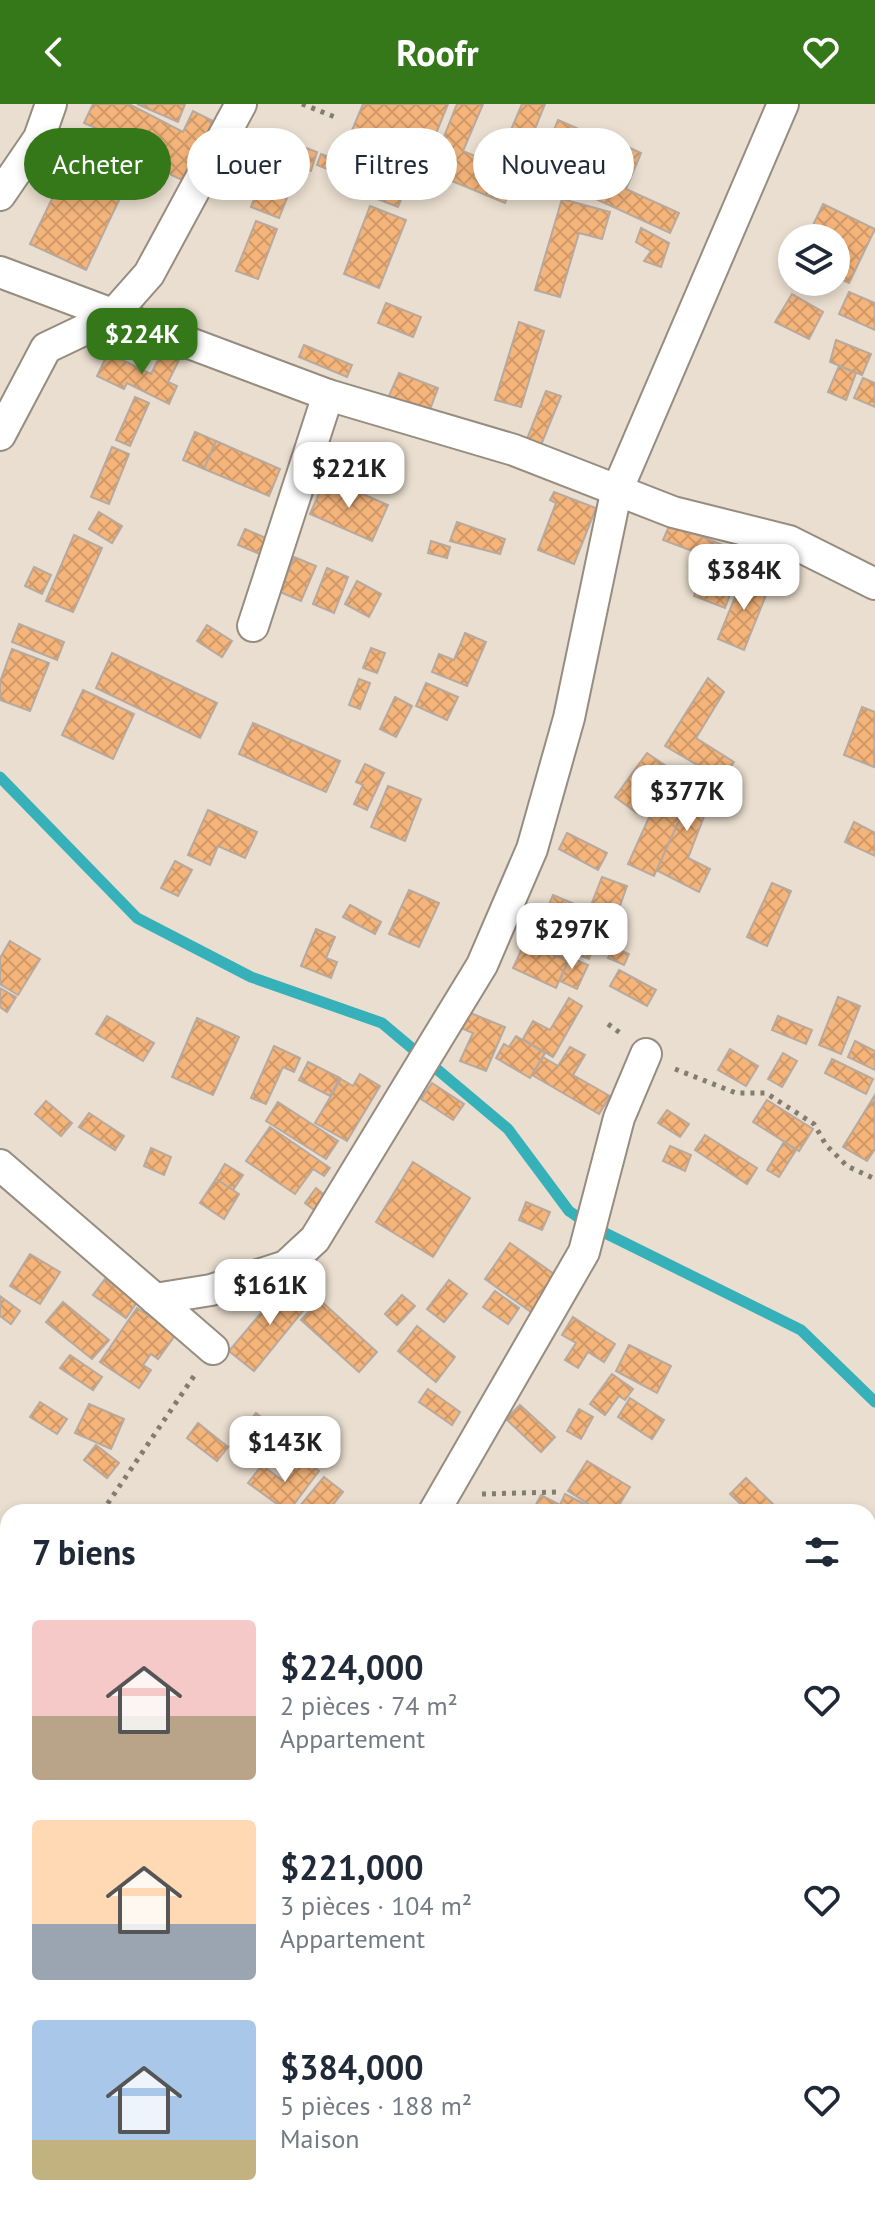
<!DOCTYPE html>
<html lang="fr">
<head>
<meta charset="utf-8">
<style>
  :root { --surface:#fff; --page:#f6f6f7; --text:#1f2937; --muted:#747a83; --accent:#34781a }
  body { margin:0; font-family:"PT Sans",sans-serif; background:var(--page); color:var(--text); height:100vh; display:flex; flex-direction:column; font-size:30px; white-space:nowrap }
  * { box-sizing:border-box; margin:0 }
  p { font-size:26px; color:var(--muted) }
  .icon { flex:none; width:44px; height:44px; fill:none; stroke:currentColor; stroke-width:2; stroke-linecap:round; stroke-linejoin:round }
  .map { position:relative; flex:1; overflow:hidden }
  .panel { position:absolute; left:0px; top:1400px; width:876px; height:712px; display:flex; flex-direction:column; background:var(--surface); border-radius:24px 24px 0 0; box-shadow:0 4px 12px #0003 }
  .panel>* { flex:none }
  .banner { position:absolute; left:24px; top:24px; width:828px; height:72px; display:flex; gap:16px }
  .buttons { position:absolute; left:778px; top:120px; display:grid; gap:16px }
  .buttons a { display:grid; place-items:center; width:72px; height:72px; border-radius:50%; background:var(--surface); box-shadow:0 4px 12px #0003; font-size:40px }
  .price { position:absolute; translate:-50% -68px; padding:0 18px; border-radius:16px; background:#fff; color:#222; font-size:26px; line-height:52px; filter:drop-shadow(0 2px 4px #0008) }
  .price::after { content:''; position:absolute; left:50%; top:48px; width:24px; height:18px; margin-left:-12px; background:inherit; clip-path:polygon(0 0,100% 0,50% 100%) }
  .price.current { background:var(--accent); color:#fff }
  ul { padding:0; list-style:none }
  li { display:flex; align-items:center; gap:24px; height:200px; padding:0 32px }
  li span { display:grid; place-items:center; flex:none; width:224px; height:160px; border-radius:8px; color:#555 }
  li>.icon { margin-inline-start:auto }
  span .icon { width:96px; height:96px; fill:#fffc; stroke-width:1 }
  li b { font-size:34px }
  h2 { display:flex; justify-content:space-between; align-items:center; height:96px; padding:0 32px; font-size:34px }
  .chip { padding:0 28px; border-radius:36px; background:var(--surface); box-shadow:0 4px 12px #0003; font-size:28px; line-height:72px }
  .chip.current { background:var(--accent); color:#fff }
  header { display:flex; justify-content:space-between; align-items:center; height:104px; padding:0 32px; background:var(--accent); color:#fff; font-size:36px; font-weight:600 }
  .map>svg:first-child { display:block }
</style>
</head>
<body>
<header><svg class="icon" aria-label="back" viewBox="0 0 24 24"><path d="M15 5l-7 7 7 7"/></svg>Roofr<svg class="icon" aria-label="heart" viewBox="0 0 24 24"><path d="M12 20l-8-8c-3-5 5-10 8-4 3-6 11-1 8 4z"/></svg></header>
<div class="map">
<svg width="875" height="2112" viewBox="0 0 875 2112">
  <defs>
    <pattern id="building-cross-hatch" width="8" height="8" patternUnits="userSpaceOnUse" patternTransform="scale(2)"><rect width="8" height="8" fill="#f4b47a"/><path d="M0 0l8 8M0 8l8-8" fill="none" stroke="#d09968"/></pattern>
  </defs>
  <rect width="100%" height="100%" fill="#e9decf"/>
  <polygon fill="#36b1ba" points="875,2004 875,2112 718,2112 738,2104 868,2104 868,2011"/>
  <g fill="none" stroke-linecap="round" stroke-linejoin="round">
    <polyline stroke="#36b1ba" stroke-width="11" points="0,673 137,814 251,873 382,919 508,1025 569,1107 591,1122 801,1226 875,1298"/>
  </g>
  <g fill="url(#building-cross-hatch)" stroke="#b7a99e" stroke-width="2">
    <polygon points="93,0 129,0 183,28 193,7 213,17 184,77 94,34 98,25 84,19"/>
    <polygon points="137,0 185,0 178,18"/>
    <polygon points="363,0 448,0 416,79 343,48"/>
    <polygon points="457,0 483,0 463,47 496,61 522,0 545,0 505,99 430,68"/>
    <polygon points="558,16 588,29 572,69 542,56"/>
    <polygon points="241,25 276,38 268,58 233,45"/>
    <polygon points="612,36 641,49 626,85 679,109 670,129 587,91"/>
    <polygon points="306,44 317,48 311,67 299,62"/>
    <polygon points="321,50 341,57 337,69 317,61"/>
    <polygon points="72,54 127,79 86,166 30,140"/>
    <polygon points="268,58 297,69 279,114 251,103"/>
    <polygon points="347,60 406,83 398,103 340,81"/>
    <polygon points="562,95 610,108 602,135 579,129 560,193 535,186"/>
    <polygon points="823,100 875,125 849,179 836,173 836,134 807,134"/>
    <polygon points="370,102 406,116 379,184 344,170"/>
    <polygon points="256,117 277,125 258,175 236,167"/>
    <polygon points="641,124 669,139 661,163 644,157 651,147 636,138"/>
    <polygon points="849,188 875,199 875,226 839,210"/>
    <polygon points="792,190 823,208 809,235 775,218"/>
    <polygon points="386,199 421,213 413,233 378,219"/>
    <polygon points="519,218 544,227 521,303 495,296"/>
    <polygon points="836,236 871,250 862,271 830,258"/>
    <polygon points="304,241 352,261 347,273 299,253"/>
    <polygon points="162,248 179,256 168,278 177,282 169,300 127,279 124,285 97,272 108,249 151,270"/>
    <polygon points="839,262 856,269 846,296 828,288"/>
    <polygon points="399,269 438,284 429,308 389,292"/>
    <polygon points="863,274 875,279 875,303 854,294"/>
    <polygon points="546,287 561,292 541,341 527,335"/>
    <polygon points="135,293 149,299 130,342 116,336"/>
    <polygon points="195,328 216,337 204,365 183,356"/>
    <polygon points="216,337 280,365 269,392 204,365"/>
    <polygon points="112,343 129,350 109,400 91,393"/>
    <polygon points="352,346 364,354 353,370 341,362"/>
    <polygon points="326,374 388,401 372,437 310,410"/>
    <polygon points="554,388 596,404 574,460 538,446 556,399 550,396"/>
    <polygon points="99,408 122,422 112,439 89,425"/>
    <polygon points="457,418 505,435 500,450 450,437"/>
    <polygon points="670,420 738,447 732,462 663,436"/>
    <polygon points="245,425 268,435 262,451 238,441"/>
    <polygon points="74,431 102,444 73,508 46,497"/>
    <polygon points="431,437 450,443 447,454 428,449"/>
    <polygon points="294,453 316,462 301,497 280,488"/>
    <polygon points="751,453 764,458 757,476 744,471"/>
    <polygon points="707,457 738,469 725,504 694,492"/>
    <polygon points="34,463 51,471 42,490 25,482"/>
    <polygon points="327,464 348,473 334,509 313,500"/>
    <polygon points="744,471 770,481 744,546 718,535"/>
    <polygon points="357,477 381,490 369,513 345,500"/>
    <polygon points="19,520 64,538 57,556 12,538"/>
    <polygon points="207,521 232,537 222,553 197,537"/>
    <polygon points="465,529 486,538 467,582 432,568 439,550 454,556"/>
    <polygon points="371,544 385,549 377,569 363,564"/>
    <polygon points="12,545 49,559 30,607 0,596 0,578"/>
    <polygon points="112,549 217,599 200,634 96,584"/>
    <polygon points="708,574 724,588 696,634 734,658 723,676 665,642"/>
    <polygon points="359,575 370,579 360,605 349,601"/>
    <polygon points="426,579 458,593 447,616 416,602"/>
    <polygon points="83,586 134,610 113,655 62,631"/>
    <polygon points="395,593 412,602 396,633 380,625"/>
    <polygon points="862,603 875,608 874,663 844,651"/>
    <polygon points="253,619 340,657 326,688 239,650"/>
    <polygon points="647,649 669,664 637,709 615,693"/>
    <polygon points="365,660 384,669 367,706 354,700 363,681 356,678"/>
    <polygon points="683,670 715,684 688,754 710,765 699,788 656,766 681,712 667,706"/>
    <polygon points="388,682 421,695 405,737 371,723"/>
    <polygon points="655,700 681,712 654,772 628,760"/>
    <polygon points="208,706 257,728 245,754 218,742 210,761 188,751"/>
    <polygon points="854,718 875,729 875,752 845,738"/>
    <polygon points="567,729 607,749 598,766 559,745"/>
    <polygon points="175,757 192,766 178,792 161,784"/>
    <polygon points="602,773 627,782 611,827 585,817"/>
    <polygon points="772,779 791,787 767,842 747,833"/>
    <polygon points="409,786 439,799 419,843 389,830"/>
    <polygon points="553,791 584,804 575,824 544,812"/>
    <polygon points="350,801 381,818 375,830 343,813"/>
    <polygon points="555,820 596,836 589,855 548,839"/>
    <polygon points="316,825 335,833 326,854 337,858 331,874 301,862"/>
    <polygon points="10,837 40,855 18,891 0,880 0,854"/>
    <polygon points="525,838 568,857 556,884 513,864"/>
    <polygon points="613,843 629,850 624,861 608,854"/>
    <polygon points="554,846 588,861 577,885 560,877 568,857 553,850"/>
    <polygon points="619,866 656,886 647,902 610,882"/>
    <polygon points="0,884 16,893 7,908 0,903"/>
    <polygon points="838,893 860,902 841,950 819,941"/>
    <polygon points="569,894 582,902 553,953 523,935 533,917 550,926"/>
    <polygon points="468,908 505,923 486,967 460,957 473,929 461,924"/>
    <polygon points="107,912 154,939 143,957 96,930"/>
    <polygon points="778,912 812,926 806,940 772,926"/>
    <polygon points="197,914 239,933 213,991 172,973"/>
    <polygon points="516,932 545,949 530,974 496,954 504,940 509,943"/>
    <polygon points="855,937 875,947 875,966 848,953"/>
    <polygon points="274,942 300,954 294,968 283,963 266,1000 251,994"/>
    <polygon points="570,943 585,951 573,971 610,992 599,1010 532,971 543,953 558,962"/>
    <polygon points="730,945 758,962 746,982 718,966"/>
    <polygon points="783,949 797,957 782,983 768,975"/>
    <polygon points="832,955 873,975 866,990 825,969"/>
    <polygon points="308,958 340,974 330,992 299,976"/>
    <polygon points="360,970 380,982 347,1037 315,1019 341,975 353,982"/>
    <polygon points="432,979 464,1000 453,1016 421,995"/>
    <polygon points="875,991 875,1045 867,1057 843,1043"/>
    <polygon points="767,996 813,1025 799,1047 753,1018"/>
    <polygon points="46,997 72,1019 61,1032 35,1010"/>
    <polygon points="278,998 338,1037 326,1055 266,1017"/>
    <polygon points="667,1006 689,1020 680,1033 658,1019"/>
    <polygon points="89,1009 124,1032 115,1046 79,1023"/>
    <polygon points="270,1023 330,1064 324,1072 313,1065 295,1090 246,1057"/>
    <polygon points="705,1031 757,1064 747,1080 695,1046"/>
    <polygon points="784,1038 796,1046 779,1073 767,1066"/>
    <polygon points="670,1042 691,1051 685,1067 663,1057"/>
    <polygon points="151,1044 171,1053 164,1071 144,1062"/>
    <polygon points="413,1058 470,1094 433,1153 376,1118"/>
    <polygon points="225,1060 243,1071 233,1086 216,1075"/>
    <polygon points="216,1075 239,1090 224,1115 200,1099"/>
    <polygon points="316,1084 328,1094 317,1108 305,1099"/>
    <polygon points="526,1098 550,1108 542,1126 519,1116"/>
    <polygon points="510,1139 557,1172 531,1208 485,1175"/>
    <polygon points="30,1150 60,1168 40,1200 10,1182"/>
    <polygon points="105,1175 137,1198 126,1214 93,1191"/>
    <polygon points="449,1176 467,1190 444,1218 427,1205"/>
    <polygon points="287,1178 311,1197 254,1267 229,1247"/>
    <polygon points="495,1187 519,1204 508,1220 483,1203"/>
    <polygon points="402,1191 415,1202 397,1221 385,1210"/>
    <polygon points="0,1192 20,1207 11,1220 0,1212"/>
    <polygon points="320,1196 377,1248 359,1268 301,1216"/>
    <polygon points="63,1198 109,1236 92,1255 46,1218"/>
    <polygon points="137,1204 176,1230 158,1255 151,1250 143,1261 151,1266 139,1284 100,1258"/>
    <polygon points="573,1213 615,1240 604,1258 588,1248 578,1264 565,1256 576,1239 562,1231"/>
    <polygon points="417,1222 455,1253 436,1278 398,1247"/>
    <polygon points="629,1241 671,1262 657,1289 616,1267"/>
    <polygon points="70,1251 102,1273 93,1286 60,1264"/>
    <polygon points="612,1270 633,1285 625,1296 619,1292 605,1311 590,1300"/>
    <polygon points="428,1285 460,1308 452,1321 419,1298"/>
    <polygon points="630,1294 664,1316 652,1335 618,1313"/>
    <polygon points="40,1298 67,1315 57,1330 30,1313"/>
    <polygon points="89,1300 124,1315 111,1345 75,1329"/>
    <polygon points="520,1301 555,1333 541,1348 506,1315"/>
    <polygon points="579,1305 593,1313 581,1335 567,1327"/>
    <polygon points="256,1309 273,1322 247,1355 230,1342"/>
    <polygon points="198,1319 228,1343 217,1357 187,1334"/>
    <polygon points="96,1341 119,1359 107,1374 84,1356"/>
    <polygon points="301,1353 319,1367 288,1408 248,1379 262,1361 283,1377"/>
    <polygon points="587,1357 630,1383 615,1408 601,1408 568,1387"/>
    <polygon points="324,1373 343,1388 327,1408 305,1408 299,1403"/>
    <polygon points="746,1374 779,1406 777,1408 749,1408 730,1390"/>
    <polygon points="565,1390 592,1404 590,1408 532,1408 541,1391 560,1401"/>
    <polygon points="875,1519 875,1554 868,1547 868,1526"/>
    <polygon points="8,1730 8,1776 0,1772 0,1749"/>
    <polygon points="875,1744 875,1779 870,1783 868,1750"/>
    <polygon points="5,1841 8,1843 8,1923 0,1919 0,1849"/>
    <polygon points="8,2080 8,2104 23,2104 18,2112 0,2112 0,2092"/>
  </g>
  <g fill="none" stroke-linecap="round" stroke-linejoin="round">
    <g stroke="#968c7f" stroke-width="34">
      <g id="street">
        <polyline points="0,91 39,34 51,0"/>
        <polyline points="0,168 328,291 514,346 673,408 789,437 875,480"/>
        <polyline points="0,331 46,244 111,213 149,170 241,0"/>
        <polyline points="253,522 328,291"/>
        <polyline points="0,1061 213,1245"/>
        <polyline points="155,1195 211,1186 286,1162 315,1135 482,861 532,745 569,614 616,389 783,0"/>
        <polyline points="434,1408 584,1148 619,1014 646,950"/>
        <polyline points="0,1665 8,1665"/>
      </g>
    </g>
    <g stroke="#847c72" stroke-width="5" stroke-dasharray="4 6" stroke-linecap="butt">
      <polyline points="302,0 335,13"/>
      <polyline points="608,920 623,931"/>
      <polyline points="675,965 736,989 766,989 814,1020 826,1041 847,1062 875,1075"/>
      <polyline points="482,1390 558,1388"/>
      <polyline points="102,1408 194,1272"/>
      <polyline points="0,1428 8,1434"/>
      <polyline points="0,1574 8,1561"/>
      <polyline points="868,1692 875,1704"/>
    </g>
    <use href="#street" stroke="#fff" stroke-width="30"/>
  </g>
</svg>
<div class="buttons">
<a><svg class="icon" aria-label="layers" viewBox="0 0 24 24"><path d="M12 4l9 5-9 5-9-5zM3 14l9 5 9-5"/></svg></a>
</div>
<b class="price current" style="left:142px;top:272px">$224K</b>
<b class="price" style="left:349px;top:406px">$221K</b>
<b class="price" style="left:744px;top:508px">$384K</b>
<b class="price" style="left:687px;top:729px">$377K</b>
<b class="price" style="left:572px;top:867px">$297K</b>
<b class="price" style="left:270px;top:1223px">$161K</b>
<b class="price" style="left:285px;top:1380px">$143K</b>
<div class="banner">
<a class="chip current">Acheter</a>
<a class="chip">Louer</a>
<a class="chip">Filtres</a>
<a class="chip">Nouveau</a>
</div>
<section class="panel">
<h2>7 biens<svg class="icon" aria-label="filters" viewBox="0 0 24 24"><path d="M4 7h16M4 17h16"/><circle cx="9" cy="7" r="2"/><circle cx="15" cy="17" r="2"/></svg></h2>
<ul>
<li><span style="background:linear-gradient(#f6c9c9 60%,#b9a48a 0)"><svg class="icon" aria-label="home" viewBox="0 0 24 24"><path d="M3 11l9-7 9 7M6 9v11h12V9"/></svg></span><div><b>$224,000</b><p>2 pièces · 74 m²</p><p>Appartement</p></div><svg class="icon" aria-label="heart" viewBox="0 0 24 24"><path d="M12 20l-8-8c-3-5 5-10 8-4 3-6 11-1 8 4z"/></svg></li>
<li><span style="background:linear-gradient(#ffd9b3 65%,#9aa5b1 0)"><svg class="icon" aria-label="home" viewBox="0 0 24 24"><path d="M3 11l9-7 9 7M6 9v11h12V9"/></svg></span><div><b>$221,000</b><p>3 pièces · 104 m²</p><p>Appartement</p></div><svg class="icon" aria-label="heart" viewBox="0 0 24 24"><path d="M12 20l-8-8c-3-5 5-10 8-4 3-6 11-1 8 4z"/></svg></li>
<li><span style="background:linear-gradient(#a9c7e8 75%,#c2b280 0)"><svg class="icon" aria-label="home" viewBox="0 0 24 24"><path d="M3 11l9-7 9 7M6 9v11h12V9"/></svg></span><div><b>$384,000</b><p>5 pièces · 188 m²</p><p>Maison</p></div><svg class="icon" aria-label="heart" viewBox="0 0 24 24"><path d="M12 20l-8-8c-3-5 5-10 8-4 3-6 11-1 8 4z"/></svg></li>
</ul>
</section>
</div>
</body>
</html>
